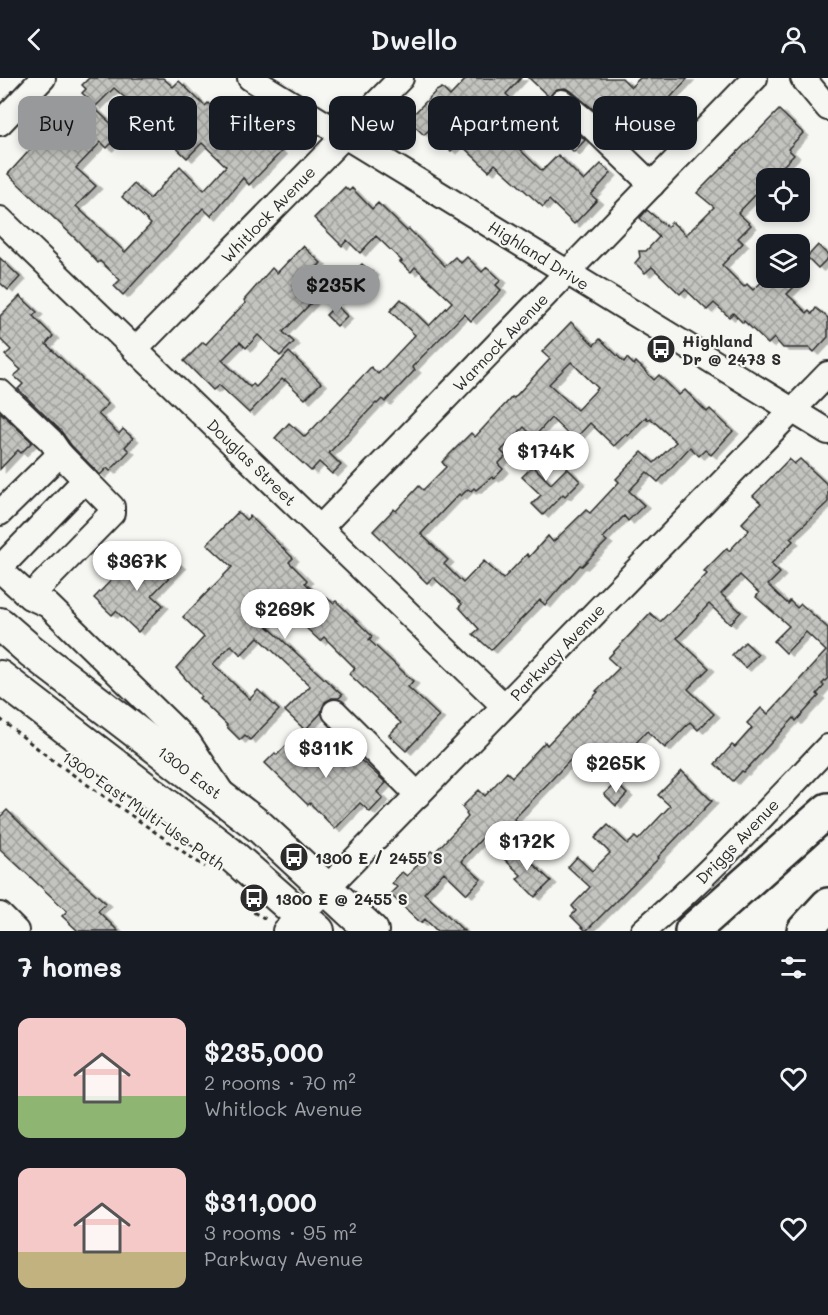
<!DOCTYPE html>
<html lang="en">
<head>
<meta charset="utf-8">
<style>
  :root { --surface:#171b24; --page:#242831; --text:#f1f3f6; --muted:#9ea1a6; --accent:#98999b }
  body { margin:0; font-family:Mali,sans-serif; background:var(--page); color:var(--text); height:100vh; display:flex; flex-direction:column; font-size:22px; white-space:nowrap }
  * { box-sizing:border-box; margin:0 }
  p { font-size:20px; color:var(--muted) }
  .icon { flex:none; width:33px; height:33px; fill:none; stroke:currentColor; stroke-width:2; stroke-linecap:round; stroke-linejoin:round }
  .map { position:relative; height:853px; overflow:hidden }
  .drawer { display:flex; flex-direction:column; background:var(--surface); flex:1 }
  .drawer>* { flex:none }
  .top-card { position:absolute; left:18px; top:18px; width:792px; height:54px; display:flex; gap:12px }
  .buttons { position:absolute; left:756px; top:90px; display:grid; gap:12px }
  .buttons a { display:grid; place-items:center; width:54px; height:54px; border-radius:12px; background:var(--surface); box-shadow:0 3px 9px #0003; font-size:30px }
  .price { position:absolute; translate:-50% -51px; padding:0 14px; border-radius:21px; background:#fff; color:#222; font-size:20px; line-height:39px; filter:drop-shadow(0 2px 3px #0008) }
  .price::after { content:''; position:absolute; left:50%; top:36px; width:18px; height:14px; margin-left:-9px; background:inherit; clip-path:polygon(0 0,100% 0,50% 100%) }
  .price.selected { background:var(--accent); color:#111 }
  ul { padding:0; list-style:none }
  li { display:flex; align-items:center; gap:18px; height:150px; padding:0 18px }
  li span { display:grid; place-items:center; flex:none; width:168px; height:120px; border-radius:12px; color:#555 }
  li>.icon { margin-inline-start:auto }
  span .icon { width:72px; height:72px; fill:#fffc; stroke-width:1 }
  li b { font-size:26px }
  h2 { display:flex; justify-content:space-between; align-items:center; height:72px; padding:0 18px; font-size:26px }
  .chip { padding:0 21px; border-radius:12px; background:var(--surface); box-shadow:0 3px 9px #0003; font-size:21px; line-height:54px }
  .chip.selected { background:var(--accent); color:#111 }
  header { display:flex; justify-content:space-between; align-items:center; height:78px; padding:0 18px; background:var(--surface); font-size:27px; font-weight:600 }
  .map>svg:first-child { display:block }
</style>
</head>
<body>
<header><svg class="icon" aria-label="back" viewBox="0 0 24 24"><path d="M15 5l-7 7 7 7"/></svg>Dwello<svg class="icon" aria-label="person" viewBox="0 0 24 24"><circle cx="12" cy="8" r="4"/><path d="M4 21q1-7 8-7t8 7"/></svg></header>
<div class="map">
<svg width="828" height="853" viewBox="0 0 828 853">
  <defs>
    <pattern id="building-cross-hatch" width="8" height="8" patternUnits="userSpaceOnUse" patternTransform="scale(1.5)"><rect width="8" height="8" fill="#c3c3c0"/><path d="M0 0l8 8M0 8l8-8" fill="none" stroke="#9f9f9c"/></pattern>
    <filter id="shadow"><feDropShadow dx="5.5" dy="3" stdDeviation="0" flood-color="#0004"/></filter>
  </defs>
  <rect width="100%" height="100%" fill="#f6f6f2"/>
  <filter id="ink" filterUnits="userSpaceOnUse"><feTurbulence type="fractalNoise" baseFrequency=".0167" numOctaves="2"/><feDisplacementMap in="SourceGraphic" scale="12" xChannelSelector="R" yChannelSelector="G"/><feConvolveMatrix kernelMatrix="1 2 1 2 8 2 1 2 1" color-interpolation-filters="sRGB"/></filter>
  <g filter="url(#ink)">
    <g fill="url(#building-cross-hatch)" stroke="#2b2b2b" stroke-width="1.5" fill-rule="evenodd" filter="url(#shadow)">
      <polygon points="89,0 163,0 173,9 179,3 205,28 208,25 230,47 235,42 257,63 263,57 281,74 249,107 243,100 211,138 203,130 123,217 114,208 120,202 100,183 98,185 79,164 8,96 49,51 54,56 60,49 61,51 87,23 121,55 107,70 101,64 76,90 96,108 76,128 125,174 151,146 122,119 134,106 150,121 180,88 204,112 226,88 202,65 187,80 169,63 171,61 114,10 96,28 82,15 86,11 82,7"/>
      <polygon points="467,0 521,0 506,16 525,34 514,45 524,55 514,66 542,93 558,77 584,103 601,86 611,95 591,117 597,122 574,146 549,122 543,129 495,86 489,93 459,65 451,73 429,52 424,57 408,42 436,13 442,10 450,18"/>
      <polygon points="529,0 622,0 631,9 640,0 688,0 661,30 656,26 635,47 639,51 628,64 598,35 571,13 565,10 557,11 549,19"/>
      <polygon points="779,32 803,55 788,71 794,77 771,100 766,100 766,106 738,135 751,147 738,160 743,165 722,187 744,209 747,206 753,212 766,200 803,200 787,216 807,235 809,233 812,236 816,230 828,240 828,259 814,274 810,270 783,270 774,260 768,266 744,243 743,245 733,235 729,239 714,225 707,232 685,211 680,216 652,189 645,195 635,185 640,179 639,173 646,173 659,159 640,140 645,134 647,132 667,149 672,144 686,157 714,129 697,115"/>
      <polygon points="560,41 585,62 574,74 550,51"/>
      <polygon points="345,109 349,113 352,110 372,131 378,125 407,153 409,151 445,188 455,179 461,185 467,179 482,194 487,189 501,202 496,207 501,212 471,243 464,236 412,289 415,292 385,324 382,321 377,326 376,325 329,375 341,387 332,396 319,384 311,393 275,360 289,345 305,359 371,289 378,296 415,257 390,233 401,221 429,248 452,224 415,189 411,194 400,184 402,183 376,158 360,175 347,162 342,168 314,140"/>
      <polygon points="818,167 828,177 828,180 818,190 807,179"/>
      <polygon points="303,168 321,185 302,205 308,211 304,216 312,224 283,254 294,264 280,278 258,257 246,270 240,264 222,282 250,309 253,306 256,309 289,274 321,305 305,321 285,302 284,303 282,301 249,335 219,307 213,312 184,283 203,264 206,266 241,229 246,225 244,222 272,190 277,195"/>
      <polygon points="0,180 20,199 8,212 0,205"/>
      <polygon points="362,186 373,195 362,206 352,196"/>
      <polygon points="20,218 37,234 33,238 53,258 46,266 108,326 98,336 119,356 123,351 133,360 125,369 129,373 110,393 107,390 100,397 71,367 61,353 18,311 23,306 14,298 21,292 5,277 11,272 0,261 0,238"/>
      <polygon points="336,227 347,238 337,248 326,237"/>
      <path d="M571,244L594,267L600,261L624,284L627,280L634,287L636,284L654,302L659,297L679,317L685,312L707,334L710,331L733,353L711,377L705,372L699,378L690,369L658,404L647,394L629,413L644,427L628,443L624,438L603,460L607,463L582,488L580,487L545,527L540,522L491,572L473,556L479,551L459,529L462,526L433,499L427,505L373,453L394,431L396,433L419,408L423,412L446,389L442,384L471,355L475,359L512,319L514,320L550,281L542,274ZM571,284L598,310L577,332L549,306ZM646,339L648,342L650,340L676,364L654,385L642,374L616,401L619,404L590,435L586,432L553,464L548,458L529,479L527,476L503,501L484,483L463,505L444,486L448,482L421,456L459,416L461,418L468,411L471,413L474,410L476,412L492,399L494,401L503,391L498,386L506,378L501,373L524,349L534,359L551,340L574,362L590,345L614,368L626,356L628,358Z"/>
      <polygon points="0,334 32,364 21,375 18,372 0,391"/>
      <polygon points="789,381 794,386 800,381 828,407 828,424 790,460 793,463 771,486 780,495 768,507 788,526 790,523 797,530 801,526 828,550 828,600 822,606 824,608 817,616 819,618 796,643 794,640 744,694 742,693 733,703 715,686 732,667 735,669 752,650 747,645 761,630 768,636 826,573 806,554 786,575 774,563 789,548 756,519 759,515 740,497 721,516 741,534 730,546 709,526 677,560 709,590 688,611 714,636 698,652 690,644 665,670 647,653 617,685 601,670 596,675 592,671 581,682 575,677 514,741 518,745 497,767 486,756 461,783 481,801 467,816 444,794 424,815 464,853 437,853 425,841 421,845 390,816 397,809 392,805 402,794 407,798 431,773 434,775 468,739 466,736 467,735 462,729 479,712 485,718 507,694 512,699 545,664 547,667 598,614 596,613 619,590 608,580 650,535 660,544 707,496 704,493 727,470 729,473 749,452 742,445 761,425 753,418"/>
      <polygon points="533,388 551,406 567,390 580,403 565,418 563,416 543,437 532,426 541,417 522,399"/>
      <polygon points="238,434 246,442 250,438 293,480 289,484 307,502 305,505 323,522 326,519 333,525 336,523 372,558 369,562 413,603 408,609 439,638 406,673 389,657 401,645 349,596 355,590 324,559 320,563 284,529 266,547 342,617 339,620 332,620 325,624 321,635 305,652 285,633 310,608 258,559 241,577 231,567 213,586 250,621 258,612 279,632 250,662 245,657 240,662 226,648 227,647 199,620 201,618 176,590 204,559 183,539 232,489 207,466"/>
      <polygon points="164,473 180,488 152,517 163,527 138,554 116,533 112,537 94,520 127,486 140,499"/>
      <polygon points="745,564 758,576 745,590 732,577"/>
      <polygon points="302,651 332,681 335,677 344,687 354,676 386,705 377,714 383,720 370,734 360,725 335,751 310,725 308,727 265,685 275,675 277,677"/>
      <polygon points="682,693 712,723 658,779 659,780 586,853 571,838 576,833 572,828 590,809 568,789 577,779 592,793 610,775 595,760 608,747 628,766 635,759 638,762 670,728 658,717"/>
      <polygon points="616,705 627,716 616,728 604,716"/>
      <polygon points="7,732 61,786 106,825 98,833 118,853 78,853 62,838 67,833 0,771 0,739"/>
      <polygon points="514,768 551,803 535,819 517,801 521,797 503,780"/>
    </g>
    <g fill="none" stroke-linecap="round" stroke-linejoin="round">
      <g stroke="#2b2b2b" stroke-width="28">
        <g id="minor">
          <polyline points="250,0 828,354"/>
          <polyline points="803,0 828,30"/>
          <polyline points="562,24 588,45 652,107"/>
          <polyline points="0,45 43,0"/>
          <polyline points="0,141 504,628"/>
          <polyline points="135,272 401,0"/>
          <polyline points="0,314 51,363 60,376 112,429 112,435 30,519"/>
          <polyline points="0,435 60,376"/>
          <polyline points="320,450 755,0"/>
          <polyline points="0,490 85,402"/>
          <polyline points="0,492 30,519 48,527 189,665 220,712"/>
          <polyline points="335,634 418,717"/>
          <polyline points="0,837 16,853"/>
          <polyline points="285,853 828,296"/>
          <path d="M643,853C709,797 768,732 828,669"/>
        </g>
      </g>
      <g stroke="#2b2b2b" stroke-width="36">
        <g id="major">
          <polyline points="0,546 31,573 260,749 372,853"/>
          <polyline points="0,599 229,775 318,853"/>
        </g>
      </g>
      <g stroke="#2b2b2b" stroke-width="38">
        <g id="highway">
          <polyline points="692,853 828,732"/>
          <polyline points="804,853 828,827"/>
        </g>
      </g>
      <g stroke="#2b2b2b" stroke-width="3" stroke-dasharray="4.5 4.5" stroke-linecap="butt">
        <polyline points="0,641 55,684 205,789"/>
        <polyline points="243,820 251,833 266,841"/>
      </g>
      <use href="#minor" stroke="#f6f6f2" stroke-width="24"/>
      <use href="#major" stroke="#f6f6f2" stroke-width="32"/>
      <use href="#highway" stroke="#f6f6f2" stroke-width="33"/>
    </g>
  </g>
  <defs>
    <g id="bus-disc" transform="scale(1.5)"><circle r="9.5" fill="#2b2b2b" stroke="#f6f6f2"/><path d="M-5-6H5V4H4V6H2V4H-2V6H-4V4H-5ZM-3.5-4V0h7V-4ZM-3.5 1.2v1.5H-2V1.2ZM2 1.2v1.5H3.5V1.2Z" fill="#fff"/></g>
  </defs>
  <g fill-rule="evenodd">
    <use href="#bus-disc" x="661" y="271"/>
    <use href="#bus-disc" x="294" y="779"/>
    <use href="#bus-disc" x="254" y="820"/>
  </g>
  <g text-anchor="middle" dominant-baseline="central" stroke-width="4.5" stroke-linejoin="round" paint-order="stroke">
    <g font-size="16" fill="#2b2b2b" stroke="#f6f6f2">
      <text transform="translate(268 136) rotate(-46)">Whitlock Avenue</text>
      <text transform="translate(539 177) rotate(32)">Highland Drive</text>
      <text transform="translate(500 264) rotate(-46)">Warnock Avenue</text>
      <text transform="translate(252 384) rotate(44)">Douglas Street</text>
      <text transform="translate(557 574) rotate(-46)">Parkway Avenue</text>
      <text transform="translate(190 694) rotate(37)">1300 East</text>
      <text transform="translate(144 732) rotate(35)">1300 East Multi-Use Path</text>
      <text transform="translate(737 763) rotate(-46)">Driggs Avenue</text>
    </g>
    <g font-size="16" font-weight="bold" fill="#2b2b2b" stroke="#f6f6f2" text-anchor="start">
      <text x="682" y="262">Highland<tspan x="682" dy="18">Dr @ 2473 S</tspan></text>
      <text x="315" y="779">1300 E / 2455 S</text>
      <text x="275" y="820">1300 E @ 2455 S</text>
    </g>
  </g>
</svg>
<div class="buttons">
<a><svg class="icon" aria-label="locate" viewBox="0 0 24 24"><circle cx="12" cy="12" r="6"/><path d="M12 2v4M12 18v4M2 12h4M18 12h4"/></svg></a>
<a><svg class="icon" aria-label="layers" viewBox="0 0 24 24"><path d="M12 4l9 5-9 5-9-5zM3 14l9 5 9-5"/></svg></a>
</div>
<b class="price selected" style="left:336px;top:238px">$235K</b>
<b class="price" style="left:546px;top:404px">$174K</b>
<b class="price" style="left:137px;top:514px">$367K</b>
<b class="price" style="left:285px;top:562px">$269K</b>
<b class="price" style="left:326px;top:701px">$311K</b>
<b class="price" style="left:616px;top:716px">$265K</b>
<b class="price" style="left:527px;top:794px">$172K</b>
<div class="top-card">
<a class="chip selected">Buy</a>
<a class="chip">Rent</a>
<a class="chip">Filters</a>
<a class="chip">New</a>
<a class="chip">Apartment</a>
<a class="chip">House</a>
</div>
</div>
<section class="drawer">
<h2>7 homes<svg class="icon" aria-label="filters" viewBox="0 0 24 24"><path d="M4 7h16M4 17h16"/><circle cx="9" cy="7" r="2"/><circle cx="15" cy="17" r="2"/></svg></h2>
<ul>
<li><span style="background:linear-gradient(#f6c9c9 65%,#8fb573 0)"><svg class="icon" aria-label="home" viewBox="0 0 24 24"><path d="M3 11l9-7 9 7M6 9v11h12V9"/></svg></span><div><b>$235,000</b><p>2 rooms · 70 m²</p><p>Whitlock Avenue</p></div><svg class="icon" aria-label="heart" viewBox="0 0 24 24"><path d="M12 20l-8-8c-3-5 5-10 8-4 3-6 11-1 8 4z"/></svg></li>
<li><span style="background:linear-gradient(#f6c9c9 70%,#c2b280 0)"><svg class="icon" aria-label="home" viewBox="0 0 24 24"><path d="M3 11l9-7 9 7M6 9v11h12V9"/></svg></span><div><b>$311,000</b><p>3 rooms · 95 m²</p><p>Parkway Avenue</p></div><svg class="icon" aria-label="heart" viewBox="0 0 24 24"><path d="M12 20l-8-8c-3-5 5-10 8-4 3-6 11-1 8 4z"/></svg></li>
</ul>
</section>
</body>
</html>
